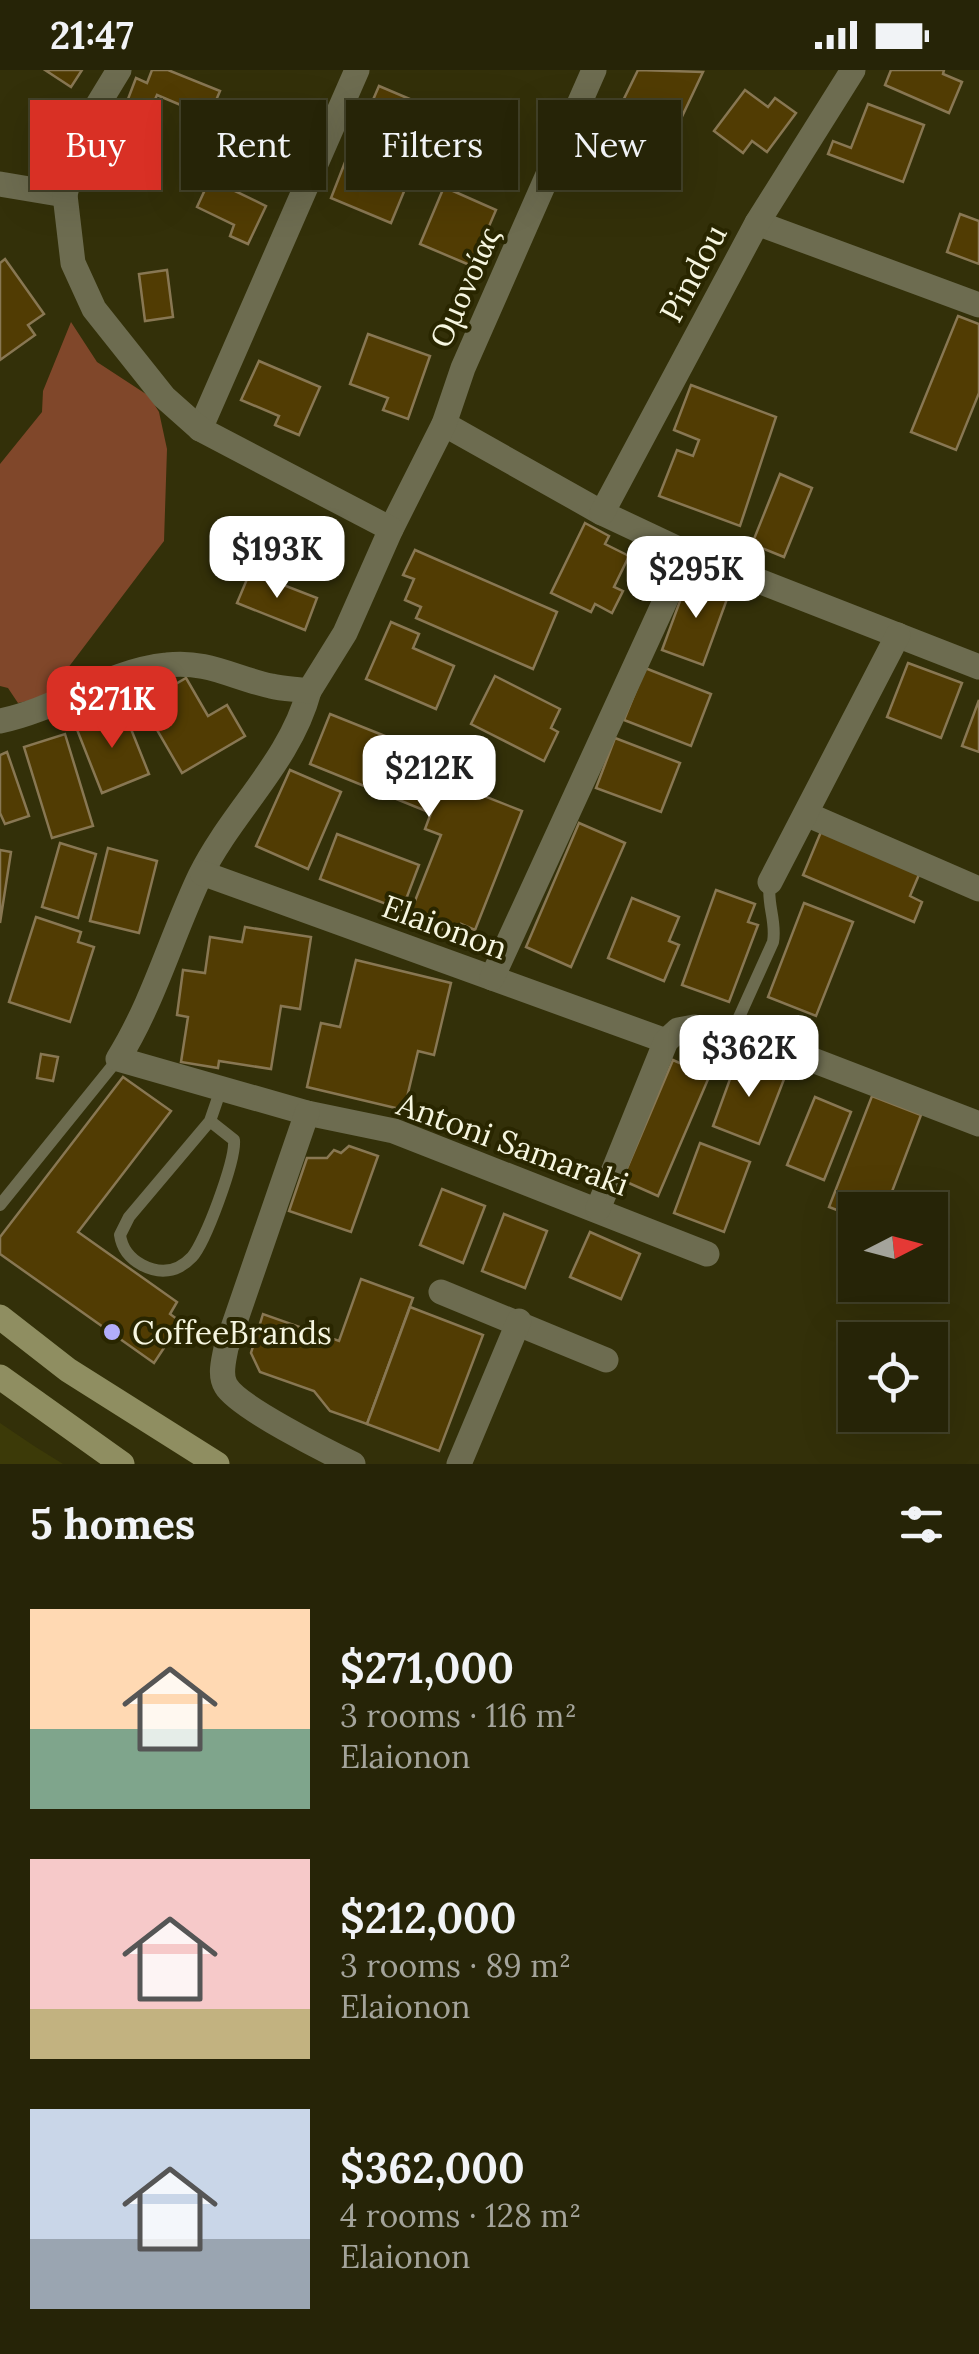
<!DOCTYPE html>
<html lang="en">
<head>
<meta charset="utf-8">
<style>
  :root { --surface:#262407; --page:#323015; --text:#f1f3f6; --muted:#a4a49b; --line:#424128; --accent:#d93025 }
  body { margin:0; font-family:Lora,serif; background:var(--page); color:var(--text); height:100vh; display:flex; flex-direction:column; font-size:38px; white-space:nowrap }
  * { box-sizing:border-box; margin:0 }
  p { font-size:32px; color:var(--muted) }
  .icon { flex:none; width:55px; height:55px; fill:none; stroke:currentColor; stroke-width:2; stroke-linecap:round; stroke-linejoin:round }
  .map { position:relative; height:1394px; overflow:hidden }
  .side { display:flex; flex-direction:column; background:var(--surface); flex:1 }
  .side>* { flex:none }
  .top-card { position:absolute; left:30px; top:30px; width:920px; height:90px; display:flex; gap:20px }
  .needle { width:65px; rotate:84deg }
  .tools { position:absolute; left:838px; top:1122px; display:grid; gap:20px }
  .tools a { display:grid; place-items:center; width:110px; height:110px; border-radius:0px; background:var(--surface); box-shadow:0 10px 40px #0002,0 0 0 2px var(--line); font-size:50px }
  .price { position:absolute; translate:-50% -85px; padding:0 22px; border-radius:20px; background:#fff; color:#222; font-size:32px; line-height:65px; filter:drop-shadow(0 2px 5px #0008) }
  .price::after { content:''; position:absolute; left:50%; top:60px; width:30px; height:22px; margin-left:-15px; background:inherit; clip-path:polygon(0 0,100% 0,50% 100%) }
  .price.selected { background:var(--accent); color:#fff }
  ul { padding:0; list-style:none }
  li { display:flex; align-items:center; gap:30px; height:250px; padding:0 30px }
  li span { display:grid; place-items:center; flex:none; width:280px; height:200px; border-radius:0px; color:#555 }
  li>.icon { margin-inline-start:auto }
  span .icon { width:120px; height:120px; fill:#fffc; stroke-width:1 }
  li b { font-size:42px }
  h2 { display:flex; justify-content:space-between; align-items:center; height:120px; padding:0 30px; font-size:42px }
  .pill { padding:0 35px; border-radius:0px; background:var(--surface); box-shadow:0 10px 40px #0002,0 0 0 2px var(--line); font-size:35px; line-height:90px }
  .pill.selected { background:var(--accent); color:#fff }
  .status { display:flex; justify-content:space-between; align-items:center; height:70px; padding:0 50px; background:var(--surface); direction:ltr }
  .status svg { height:28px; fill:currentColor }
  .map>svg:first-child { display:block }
</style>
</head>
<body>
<div class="status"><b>21:47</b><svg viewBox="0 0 49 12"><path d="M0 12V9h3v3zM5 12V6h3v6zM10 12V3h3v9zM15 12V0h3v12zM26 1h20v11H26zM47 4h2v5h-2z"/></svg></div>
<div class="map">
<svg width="979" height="1394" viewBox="0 0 979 1394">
  <rect width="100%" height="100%" fill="#333009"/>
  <polygon fill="#3c3a08" points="0,1353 34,1376 63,1394 0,1394"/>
  <polygon fill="#80472a" points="71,252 97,292 149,326 159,342 167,379 164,471 46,627 18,633 8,618 0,616 0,394 42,342 43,321"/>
  <g fill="#513c03" stroke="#887753" stroke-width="2.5">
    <polygon points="45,0 82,0 71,17"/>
    <polygon points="152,0 168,0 220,21 209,47 157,25 151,39 128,29 136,8 147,13"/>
    <polygon points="638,0 703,2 678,55 658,46 654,55 619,39"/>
    <polygon points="891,0 944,0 943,4 962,12 949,43 885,15"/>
    <polygon points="379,16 438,41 420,86 360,60"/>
    <polygon points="745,20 768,37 775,28 796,43 767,82 752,71 743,83 714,61"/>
    <polygon points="262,32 304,50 298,63 256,45"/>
    <polygon points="868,34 924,55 903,112 828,84 833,71 851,78"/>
    <polygon points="131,35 154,44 145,68 122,59"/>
    <polygon points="251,47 296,67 275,114 230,93"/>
    <polygon points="349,82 410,107 391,153 331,128"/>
    <polygon points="210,109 266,136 248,174 230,166 234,155 197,137"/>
    <polygon points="444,117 496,140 472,196 420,174"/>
    <polygon points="960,144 979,151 979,194 947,182"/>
    <polygon points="5,189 44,244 28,255 35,265 0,290 0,193"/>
    <polygon points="167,200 173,247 145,251 139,204"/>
    <polygon points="958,246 979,254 979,323 956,380 911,362"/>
    <polygon points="368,264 430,286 408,349 383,340 388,328 350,314"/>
    <polygon points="259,291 320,317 299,365 275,355 279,346 241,330"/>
    <polygon points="691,315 776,347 740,456 659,426 677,380 693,386 699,370 674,360"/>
    <polygon points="780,404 812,418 784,487 752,474"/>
    <polygon points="585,453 609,466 605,474 629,486 614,517 623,521 612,543 595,534 591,542 551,523"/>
    <polygon points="415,480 557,542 533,599 416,548 421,537 405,530 414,509 403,505"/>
    <polygon points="250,502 317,528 305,560 237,533"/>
    <polygon points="710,510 731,518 703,595 662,580 687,512 707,519"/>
    <polygon points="391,552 419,564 413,578 454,596 436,639 366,609"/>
    <polygon points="908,593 962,613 941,668 887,647"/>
    <polygon points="645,598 711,624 691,676 624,650"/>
    <polygon points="495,606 560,639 551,658 558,662 544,691 471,654"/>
    <polygon points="186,608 208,646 227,635 245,666 182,703 142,634"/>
    <polygon points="979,630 979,682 962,676"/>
    <polygon points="123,639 149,704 102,723 76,657"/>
    <polygon points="330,644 435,686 419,727 430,731 441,702 464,710 461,717 522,741 475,860 461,854 457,865 409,846 441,765 425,759 431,743 310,694"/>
    <polygon points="65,664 93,756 52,768 24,677"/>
    <polygon points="615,668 680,693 661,742 596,718"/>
    <polygon points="7,682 29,746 5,754 0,743 0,685"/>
    <polygon points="290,700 341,722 308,799 256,776"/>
    <polygon points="579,753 625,773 571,897 526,877"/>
    <polygon points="823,757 921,800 910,826 922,832 914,852 803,805"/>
    <polygon points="337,764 419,795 402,840 320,809"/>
    <polygon points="60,773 96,784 78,848 42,837"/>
    <polygon points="108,778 157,791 139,863 90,851"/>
    <polygon points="0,780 11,782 0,853"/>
    <polygon points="716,820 755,834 748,852 758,855 729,932 682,915"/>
    <polygon points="632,828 679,847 669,871 679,875 664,911 608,888"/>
    <polygon points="804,833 853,852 816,946 768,927"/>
    <polygon points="36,847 81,862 78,872 94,877 70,952 9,932"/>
    <polygon points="245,857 311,867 300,939 281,936 271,999 219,991 218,998 181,992 188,947 177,945 183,900 205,903 210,867 242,872"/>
    <polygon points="356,890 451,913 434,985 418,981 404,1040 307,1017 321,953 340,957"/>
    <polygon points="692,976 718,986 658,1126 622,1110 673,990 684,995"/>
    <polygon points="41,984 58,987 53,1011 37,1008"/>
    <polygon points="738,987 786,1004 759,1074 713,1056"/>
    <polygon points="123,1007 171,1041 78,1162 177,1232 170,1244 181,1252 154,1293 0,1184 0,1167"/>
    <polygon points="872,1026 921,1045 885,1140 855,1140 855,1147 829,1137"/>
    <polygon points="815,1027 851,1042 824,1110 787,1095"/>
    <polygon points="700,1073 750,1092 724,1162 674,1143"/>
    <polygon points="349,1076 378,1086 351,1162 289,1141 307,1088 327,1088 334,1080 341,1083"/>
    <polygon points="442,1119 485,1136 463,1193 420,1175"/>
    <polygon points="504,1144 547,1161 525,1218 482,1201"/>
    <polygon points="590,1162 640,1184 621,1229 570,1207"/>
    <polygon points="361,1209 413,1228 367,1354 330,1341 314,1321 260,1302 251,1283 263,1244 339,1271"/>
    <polygon points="410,1237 483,1265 439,1381 367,1354"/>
  </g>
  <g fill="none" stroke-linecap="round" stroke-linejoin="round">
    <g stroke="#6d6c50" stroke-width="12">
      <path d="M731,965L773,872C777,851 766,833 770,812"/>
      <path d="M210,1051L234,1070C236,1090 205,1173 192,1187C177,1203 159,1204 142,1195C129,1188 122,1179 120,1165L129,1147L210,1051L221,1019"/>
      <polyline points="0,1135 118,989"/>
    </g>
    <g stroke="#6d6c50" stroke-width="25">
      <polyline points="0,114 65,125"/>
      <polyline points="757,153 979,235"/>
      <polyline points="444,354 602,443 687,483 979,597"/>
      <polyline points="200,359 357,0"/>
      <polyline points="602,443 757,153 853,0"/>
      <polyline points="391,459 444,354 463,298 594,0"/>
      <path d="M309,621C290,692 232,741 200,806C171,867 154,931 118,989L307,1043L394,1061L707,1184"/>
      <path d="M0,651C58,639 108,601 167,595C206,590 234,608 271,616C283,619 297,619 309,621L345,563L391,459L200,359L164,327L94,239L73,193L65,125L80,64L119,0"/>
      <polyline points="806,744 979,819"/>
      <polyline points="202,803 666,971"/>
      <polyline points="770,812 898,565"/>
      <polyline points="492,908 687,483"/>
      <path d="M307,1043L226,1278C224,1290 219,1305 226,1316C238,1337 328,1382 353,1394"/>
      <polyline points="598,1139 666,971 678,960 694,957 771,974 979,1054"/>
      <polyline points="441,1222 606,1290"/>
      <polyline points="459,1394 519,1251"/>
    </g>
    <g stroke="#8f8e61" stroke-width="25">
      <polyline points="0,1247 68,1300 217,1394"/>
      <polyline points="0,1307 122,1394"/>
    </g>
  </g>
  <circle fill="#b1adfa" stroke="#292600" stroke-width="4" cx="112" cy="1262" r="10"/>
  <g text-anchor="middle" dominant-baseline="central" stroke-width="8" stroke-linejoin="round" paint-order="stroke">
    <g font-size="32" fill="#f6f6e0" stroke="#292600">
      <text transform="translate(693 203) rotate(-62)">Pindou</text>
      <text transform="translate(464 217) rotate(-66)">Ομονοίας</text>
      <text transform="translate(445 857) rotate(20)">Elaionon</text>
      <text transform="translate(513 1074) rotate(20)">Antoni Samaraki</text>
    </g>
    <g font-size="32" fill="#f6f6e0" stroke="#292600" text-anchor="start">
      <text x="132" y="1262">CoffeeBrands</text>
    </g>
  </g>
</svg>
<div class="tools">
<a><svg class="needle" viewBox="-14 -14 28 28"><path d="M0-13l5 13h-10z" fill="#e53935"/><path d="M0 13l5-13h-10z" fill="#a4a49b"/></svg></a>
<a><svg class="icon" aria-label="locate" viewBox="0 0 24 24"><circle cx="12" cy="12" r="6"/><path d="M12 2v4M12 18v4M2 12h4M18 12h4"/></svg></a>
</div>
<b class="price" style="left:277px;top:531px">$193K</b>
<b class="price" style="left:696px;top:551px">$295K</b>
<b class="price selected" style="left:112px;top:681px">$271K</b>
<b class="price" style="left:429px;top:750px">$212K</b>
<b class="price" style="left:749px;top:1030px">$362K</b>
<div class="top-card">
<a class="pill selected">Buy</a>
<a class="pill">Rent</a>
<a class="pill">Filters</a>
<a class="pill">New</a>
</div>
</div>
<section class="side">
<h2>5 homes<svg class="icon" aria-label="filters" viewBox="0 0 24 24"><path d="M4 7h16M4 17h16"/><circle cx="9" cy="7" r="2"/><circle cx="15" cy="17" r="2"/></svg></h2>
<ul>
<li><span style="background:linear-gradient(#ffd9b3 60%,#7fa58c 0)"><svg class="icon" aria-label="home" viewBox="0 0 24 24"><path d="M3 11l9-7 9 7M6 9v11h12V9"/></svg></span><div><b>$271,000</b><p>3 rooms · 116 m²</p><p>Elaionon</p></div></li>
<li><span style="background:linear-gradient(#f6c9c9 75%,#c2b280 0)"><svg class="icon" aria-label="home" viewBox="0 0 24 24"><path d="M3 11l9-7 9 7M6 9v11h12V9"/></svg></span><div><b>$212,000</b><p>3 rooms · 89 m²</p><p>Elaionon</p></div></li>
<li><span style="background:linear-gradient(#c9d6e8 65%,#9aa5b1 0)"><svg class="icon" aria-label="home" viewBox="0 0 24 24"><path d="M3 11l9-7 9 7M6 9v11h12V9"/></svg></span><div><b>$362,000</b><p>4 rooms · 128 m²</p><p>Elaionon</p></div></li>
</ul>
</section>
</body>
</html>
